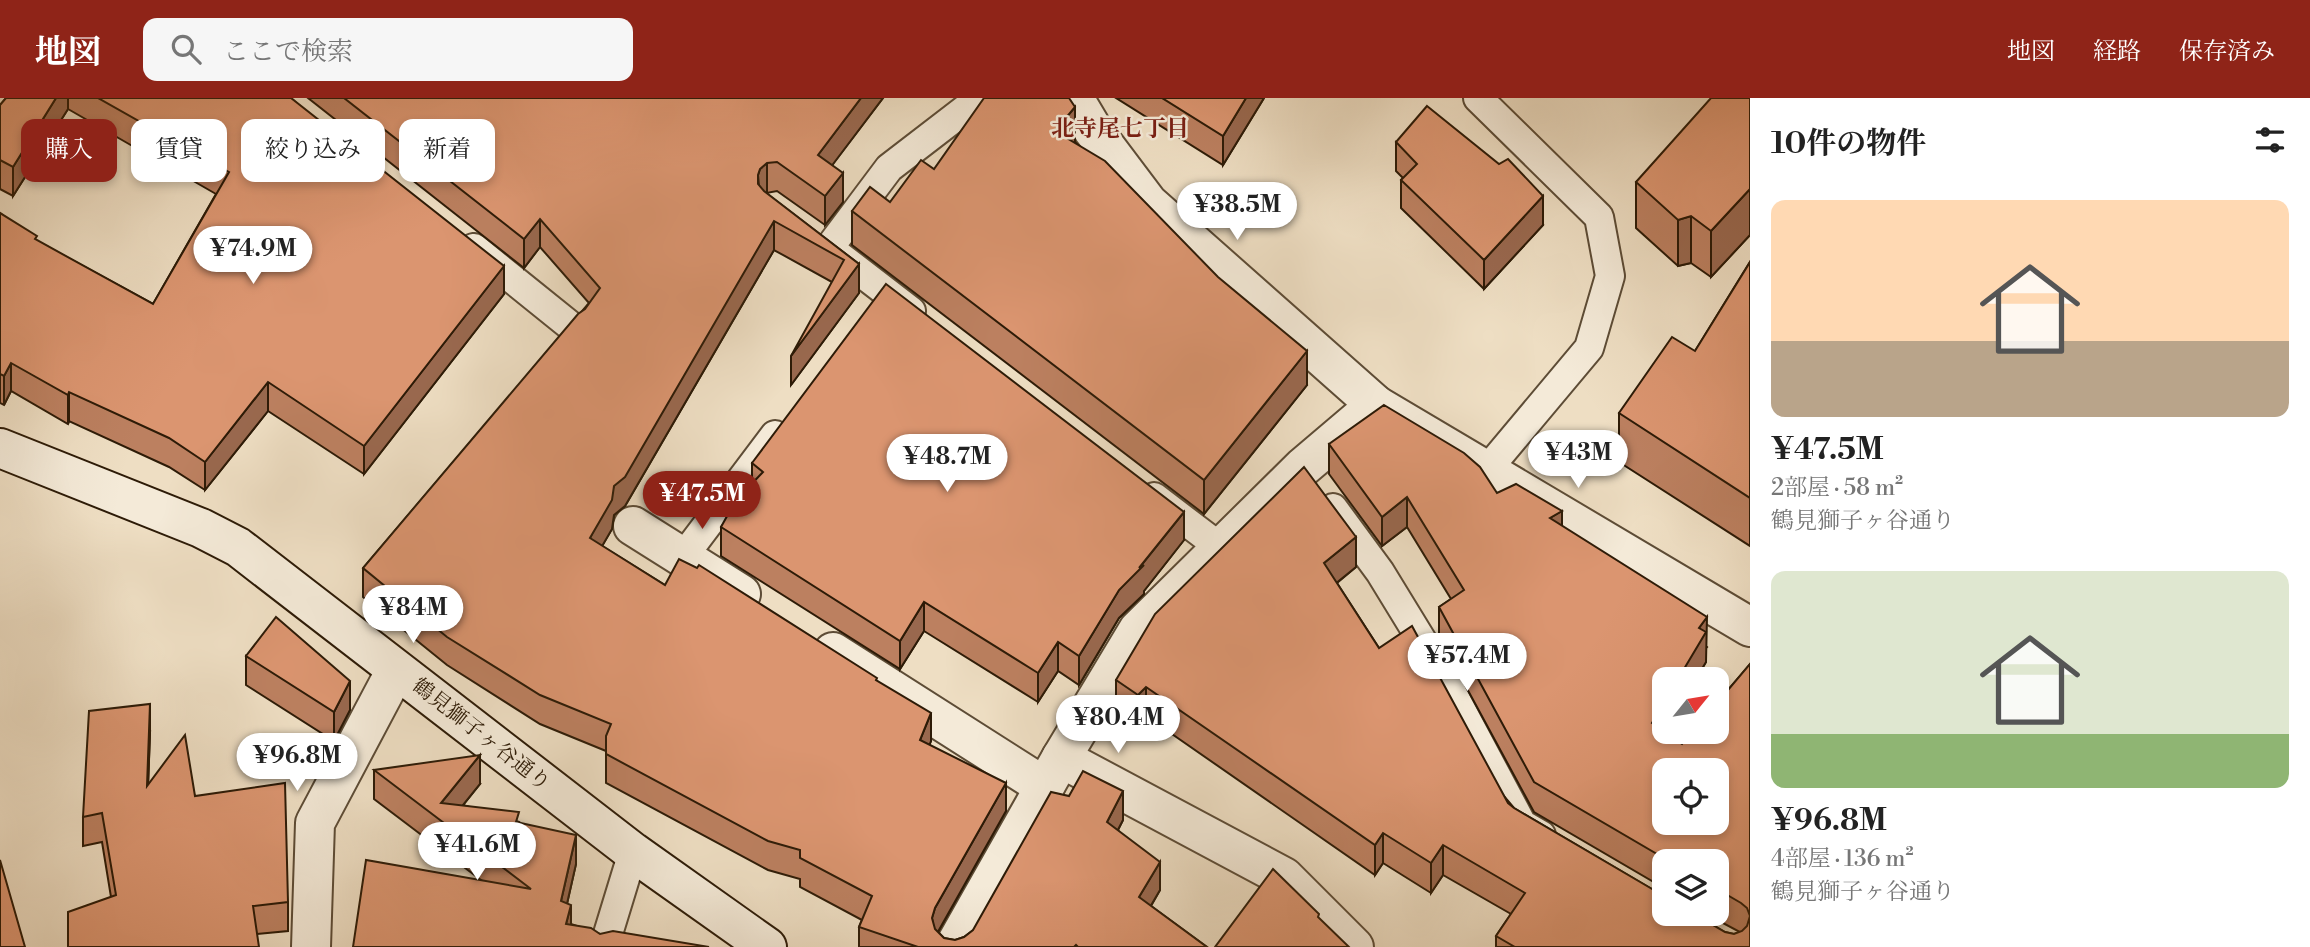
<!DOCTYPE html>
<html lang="ja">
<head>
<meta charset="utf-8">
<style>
  :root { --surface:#fff; --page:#f6f6f6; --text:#222; --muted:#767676; --accent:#8f2418 }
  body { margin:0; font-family:"Libre Bodoni","Noto Serif JP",serif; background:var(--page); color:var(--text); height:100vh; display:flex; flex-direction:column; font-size:26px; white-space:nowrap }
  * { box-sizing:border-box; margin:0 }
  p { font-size:23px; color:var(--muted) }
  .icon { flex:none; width:38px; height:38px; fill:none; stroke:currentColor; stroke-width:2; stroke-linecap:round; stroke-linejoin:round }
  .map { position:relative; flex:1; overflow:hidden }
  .drawer { display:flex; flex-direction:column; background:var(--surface); width:560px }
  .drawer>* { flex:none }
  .hud { position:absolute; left:21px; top:21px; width:665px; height:63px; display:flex; gap:14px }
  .needle { width:46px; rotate:60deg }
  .tools { position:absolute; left:1652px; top:569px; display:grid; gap:14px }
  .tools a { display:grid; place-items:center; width:77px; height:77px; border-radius:14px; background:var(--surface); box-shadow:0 4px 10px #0003; font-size:35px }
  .price { position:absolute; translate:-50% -60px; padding:0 16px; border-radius:24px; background:#fff; color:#222; font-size:23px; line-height:46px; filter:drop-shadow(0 2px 4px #0008) }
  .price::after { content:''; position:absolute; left:50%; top:42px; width:21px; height:16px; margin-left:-10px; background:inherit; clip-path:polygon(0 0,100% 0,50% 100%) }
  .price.active { background:var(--accent); color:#fff }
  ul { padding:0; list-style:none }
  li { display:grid; align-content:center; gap:14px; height:371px; padding:0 21px }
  li span { display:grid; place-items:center; height:217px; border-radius:14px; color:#555 }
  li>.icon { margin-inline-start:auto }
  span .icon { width:126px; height:126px; fill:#fffc; stroke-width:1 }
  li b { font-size:30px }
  h2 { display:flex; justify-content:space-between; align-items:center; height:84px; padding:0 21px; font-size:30px }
  .tag { padding:0 24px; border-radius:14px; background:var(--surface); box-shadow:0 4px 10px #0003; font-size:24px; line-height:63px }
  .tag.active { background:var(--accent); color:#fff }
  header { display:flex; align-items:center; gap:42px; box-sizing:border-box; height:98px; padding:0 35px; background:var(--accent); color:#fff }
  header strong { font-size:33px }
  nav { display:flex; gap:38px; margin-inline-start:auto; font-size:24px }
  .search { width:490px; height:63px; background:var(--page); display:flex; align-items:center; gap:18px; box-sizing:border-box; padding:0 24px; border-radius:14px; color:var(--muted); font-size:26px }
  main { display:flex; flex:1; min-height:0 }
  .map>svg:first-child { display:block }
</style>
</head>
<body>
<header>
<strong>地図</strong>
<div class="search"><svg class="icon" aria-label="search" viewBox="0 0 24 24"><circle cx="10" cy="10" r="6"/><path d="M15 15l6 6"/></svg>ここで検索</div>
<nav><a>地図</a><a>経路</a><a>保存済み</a></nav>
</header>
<main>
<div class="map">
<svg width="1750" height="849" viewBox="0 0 1750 849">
  <rect width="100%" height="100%" fill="#eedec3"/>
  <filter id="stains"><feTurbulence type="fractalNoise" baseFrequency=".00286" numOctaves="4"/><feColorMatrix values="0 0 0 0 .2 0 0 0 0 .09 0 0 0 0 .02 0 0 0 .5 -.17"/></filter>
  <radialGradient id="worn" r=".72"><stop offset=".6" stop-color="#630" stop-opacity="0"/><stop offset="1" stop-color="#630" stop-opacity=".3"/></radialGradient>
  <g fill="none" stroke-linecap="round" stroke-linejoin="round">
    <g stroke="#5d4c36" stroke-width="32">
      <g id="service">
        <polyline points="1478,0 1599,119 1610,178 1589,250 1486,373"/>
        <polyline points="474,150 572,229"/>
        <polyline points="829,150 911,213"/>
        <polyline points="829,150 889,70 980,0"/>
        <polyline points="1154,399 1221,450"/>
        <polyline points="1333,410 1380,474 1440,572 1522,726 1541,737"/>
        <polyline points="683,459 775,337"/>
        <polyline points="604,849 633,754"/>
      </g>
    </g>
    <g stroke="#5d4c36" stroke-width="42">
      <g id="minor">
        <polyline points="1074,0 1093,32 1148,105 1376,307 1750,529"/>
        <polyline points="633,428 741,496"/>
        <polyline points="833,554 1045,689"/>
        <polyline points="1061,660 1138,532 1303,369 1376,307"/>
        <polyline points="311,849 315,725 396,572"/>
        <polyline points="954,849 1061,660 1284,779 1354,849"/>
      </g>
    </g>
    <g stroke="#2d1b07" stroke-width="42">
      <polyline id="secondary" points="0,350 201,430 238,449 633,754 767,849"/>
    </g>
    <use href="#service" stroke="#f4ead8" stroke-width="28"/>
    <use href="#minor" stroke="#f4ead8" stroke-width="38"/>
    <use href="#secondary" stroke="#f4ead8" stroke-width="38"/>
  </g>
  <g fill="#bc8060" stroke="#2d1b07" stroke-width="2">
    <polygon points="6,0 291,0 504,196 364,376 268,313 205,392 169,369 69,323 68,326 11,293 4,307 0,305 0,115 37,143 153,206 216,96 68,11 13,98 0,91 0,7"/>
    <polygon points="308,0 883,0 832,67 843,104 825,127 777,93 766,95 859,166 859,195 791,287 832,184 774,152 625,408 614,417 612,431 602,448 665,487 877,583 931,643 929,647 1006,713 938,834 944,840 955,842 964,839 1123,722 1118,732 1160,792 1151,808 1207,849 859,849 859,829 862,822 800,789 800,781 768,772 606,685 606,653 540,626 447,567 363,499 363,470 589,205 540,149 524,170"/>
    <polygon points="1116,0 1264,0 1223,67"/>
    <polygon points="1750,0 1750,137 1711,179 1691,165 1678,168 1636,130 1636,84"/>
    <polygon points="1075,44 1307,287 1204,416 852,147 852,113 890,104 934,71"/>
    <polygon points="1396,44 1543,127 1484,191 1401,110 1401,82 1403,80 1396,73"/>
    <polygon points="1750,164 1750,448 1619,364 1619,315 1695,253"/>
    <polygon points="1329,346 1497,395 1562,428 1707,549 1706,550 1706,564 1664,634 1682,646 1750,566 1750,849 1496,849 1496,838 1511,816 1443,777 1431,795 1383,765 1375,777 1146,618 1138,627 1116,612 1116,582 1356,469 1337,485 1379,550 1514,710 1725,834 1734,836 1740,834 1706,816 1717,816 1717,763 1664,763 1664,790 1534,714 1439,539 1439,509 1451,501 1407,429 1382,448 1329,376"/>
    <polygon points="752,365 1184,442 1144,493 1144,496 1119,520 1079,587 1058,573 1038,604 924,533 900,571 721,458 721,429 752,386"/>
    <polygon points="246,558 350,612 334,643 246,587"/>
    <polygon points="150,635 148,687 195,698 288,804 288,833 257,836 111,799 102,744 83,748 83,719"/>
    <polygon points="374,672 480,686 463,707 519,724 576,766 567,806 571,826 600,836 353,849 481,782 374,701"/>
  </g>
  <g fill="#99684e" stroke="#2d1b07" stroke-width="2">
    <polygon points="56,0 68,0 68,11 13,98 13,69"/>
    <polygon points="861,0 883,0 818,86 818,57"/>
    <polygon points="1246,0 1264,0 1223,67 1223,38"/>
    <polygon points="1075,9 1075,44 1055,67 1055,33"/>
    <polygon points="767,65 767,94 760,100 758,77 760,71"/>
    <polygon points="843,75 843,104 825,127 825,98"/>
    <polygon points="1750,91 1750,137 1711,179 1711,133"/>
    <polygon points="1543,98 1543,127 1484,191 1484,162"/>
    <polygon points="1691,118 1691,165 1678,168 1678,122"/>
    <polygon points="540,121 540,149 524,170 524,141"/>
    <polygon points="774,123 774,152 625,408 614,417 612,431 590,469 590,440 614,388"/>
    <polygon points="859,166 859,195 791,287 791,258"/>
    <polygon points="504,168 504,196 364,376 364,348"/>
    <polygon points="1307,253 1307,287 1204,416 1204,382"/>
    <polygon points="11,265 11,293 4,307 4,278"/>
    <polygon points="268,284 268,313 205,392 205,364"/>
    <polygon points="69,294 69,323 68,326 68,297"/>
    <polygon points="1407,399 1407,429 1382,448 1382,419"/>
    <polygon points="1562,413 1562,443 1550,420"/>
    <polygon points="1184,414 1184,442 1144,493 1144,496 1119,520 1079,587 1079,558 1119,492 1139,470"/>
    <polygon points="1356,439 1356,469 1324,495 1324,465"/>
    <polygon points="924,504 924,533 900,571 900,543"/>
    <polygon points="1707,519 1706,564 1696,581 1678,581 1699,530"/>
    <polygon points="1058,544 1058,573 1038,604 1038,575"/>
    <polygon points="350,583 350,612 334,643 334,614"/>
    <polygon points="1146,589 1146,618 1138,627 1138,597"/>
    <polygon points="1664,605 1664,634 1652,625"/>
    <polygon points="150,606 150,635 147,717 147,688"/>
    <polygon points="931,615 931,643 920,671 920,642"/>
    <polygon points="480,657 480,686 447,727 441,705"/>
    <polygon points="1006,685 1006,713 935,839 932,820 935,810"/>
    <polygon points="1123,693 1123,722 1107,753 1107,724"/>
    <polygon points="1383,735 1383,765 1375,777 1375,747"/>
    <polygon points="576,737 576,766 561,832 561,803"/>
    <polygon points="1443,747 1443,777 1431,795 1431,765"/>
    <polygon points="1160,764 1160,792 1139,828 1139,799"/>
    <polygon points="571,807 571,836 566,826"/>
  </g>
  <g fill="#db9570" stroke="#2d1b07" stroke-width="2" fill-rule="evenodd">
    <polygon points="6,0 56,0 13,69 0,62 0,7"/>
    <polygon points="98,0 291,0 504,168 364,348 268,284 205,364 169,340 69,294 68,297 11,265 4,278 0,276 0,115 37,138 35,141 153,206 229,74"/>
    <polygon points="344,0 861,0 818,57 843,75 825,98 777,64 767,65 760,71 758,77 758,86 764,93 859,166 791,258 844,162 774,123 625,379 614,388 612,402 590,440 665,487 679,461 697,470 699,467 877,580 876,582 931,615 920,642 1006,685 935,810 932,820 935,831 944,840 955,842 964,839 973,832 1051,694 1069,698 1083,673 1123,693 1107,724 1160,764 1139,799 1207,849 1078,849 1076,847 1074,849 918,849 859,829 872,798 800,760 800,752 768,743 606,656 606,638 611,626 540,597 447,539 363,470 578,216 585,211 600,190 540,121 524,141"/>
    <polygon points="984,0 1069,0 1075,9 1055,33 1105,63 1218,179 1307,253 1204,382 852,113 870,89 890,104 921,62 934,71"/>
    <polygon points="1162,0 1246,0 1223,38"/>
    <polygon points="1711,0 1750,0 1750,91 1711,133 1691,118 1678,122 1636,84"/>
    <polygon points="1427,8 1499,66 1508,61 1543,98 1484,162 1401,82 1417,66 1396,44"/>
    <polygon points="1750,164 1750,400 1619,315 1672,239 1695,253"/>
    <polygon points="886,186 1184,414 1139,470 1144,467 1119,492 1079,558 1058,544 1038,575 924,504 900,543 721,429 736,402 763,374 752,365"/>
    <path d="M1384,307L1464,355L1480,369L1497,395L1516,386L1562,413L1550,420L1707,519L1699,530L1706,534L1678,581H1664V605L1652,625L1664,634L1682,646L1692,634H1717V605L1750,566V849H1515L1496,838L1525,795L1443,747L1431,765L1383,735L1375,747L1146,589L1138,597L1116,582L1155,516L1304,369L1356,439L1324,465L1379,550L1412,528L1508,705L1514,710L1664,798V816H1694L1725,834L1734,836L1742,833L1747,828L1750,818L1747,810L1741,805L1717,791V763H1669L1534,684L1439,509L1464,492L1407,399L1382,419L1329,346ZM1664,672H1717V724H1664Z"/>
    <polygon points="276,519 350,583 334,614 246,558"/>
    <polygon points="150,606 147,688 185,637 195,698 285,685 288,804 253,808 259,849 68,849 68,814 116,797 102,715 83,719 89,613"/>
    <polygon points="480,657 441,705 519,714 516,724 576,737 561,803 571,807 566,826 591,830 600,836 613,833 709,849 353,849 366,762 531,791 374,672"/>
    <polygon points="0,762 25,849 0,849"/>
    <polygon points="1273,771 1319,816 1318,819 1349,849 1215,849"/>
  </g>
  <g text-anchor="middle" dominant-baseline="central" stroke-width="5" stroke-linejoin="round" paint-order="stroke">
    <g font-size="21" fill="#2d1b07" stroke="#f4ead8">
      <text transform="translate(481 637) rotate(38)">鶴見獅子ヶ谷通り</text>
    </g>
    <g font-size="23" font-weight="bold" fill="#7a1f14" stroke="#f4ead8">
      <text x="1120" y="31">北寺尾七丁目</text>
    </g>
  </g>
  <rect width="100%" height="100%" filter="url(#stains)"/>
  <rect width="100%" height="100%" fill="url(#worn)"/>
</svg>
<div class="tools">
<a><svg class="needle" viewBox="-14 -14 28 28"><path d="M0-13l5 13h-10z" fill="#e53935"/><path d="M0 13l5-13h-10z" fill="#767676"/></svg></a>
<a><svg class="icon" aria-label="locate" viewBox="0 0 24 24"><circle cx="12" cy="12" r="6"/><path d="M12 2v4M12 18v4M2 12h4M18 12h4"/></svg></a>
<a><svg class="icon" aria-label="layers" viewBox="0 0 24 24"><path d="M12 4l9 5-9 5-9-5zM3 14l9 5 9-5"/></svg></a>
</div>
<b class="price" style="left:1237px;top:144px">¥38.5M</b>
<b class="price" style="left:253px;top:188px">¥74.9M</b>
<b class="price" style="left:1578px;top:392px">¥43M</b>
<b class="price" style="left:947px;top:396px">¥48.7M</b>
<b class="price active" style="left:702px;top:433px">¥47.5M</b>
<b class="price" style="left:413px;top:547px">¥84M</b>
<b class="price" style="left:1467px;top:595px">¥57.4M</b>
<b class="price" style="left:1118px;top:657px">¥80.4M</b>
<b class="price" style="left:297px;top:695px">¥96.8M</b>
<b class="price" style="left:477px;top:784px">¥41.6M</b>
<div class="hud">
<a class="tag active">購入</a>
<a class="tag">賃貸</a>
<a class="tag">絞り込み</a>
<a class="tag">新着</a>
</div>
</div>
<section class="drawer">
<h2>10件の物件<svg class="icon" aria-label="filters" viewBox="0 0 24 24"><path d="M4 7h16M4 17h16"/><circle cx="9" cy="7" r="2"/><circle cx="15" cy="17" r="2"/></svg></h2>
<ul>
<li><span style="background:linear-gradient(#ffd9b3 65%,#b9a48a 0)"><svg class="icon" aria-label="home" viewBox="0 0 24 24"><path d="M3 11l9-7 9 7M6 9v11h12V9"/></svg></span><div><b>¥47.5M</b><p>2部屋 · 58 m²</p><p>鶴見獅子ヶ谷通り</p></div></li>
<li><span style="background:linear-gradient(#dfe7d0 75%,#8fb573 0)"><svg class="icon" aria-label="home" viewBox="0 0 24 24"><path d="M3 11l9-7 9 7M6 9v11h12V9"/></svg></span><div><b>¥96.8M</b><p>4部屋 · 136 m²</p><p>鶴見獅子ヶ谷通り</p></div></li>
</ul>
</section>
</main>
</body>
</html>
